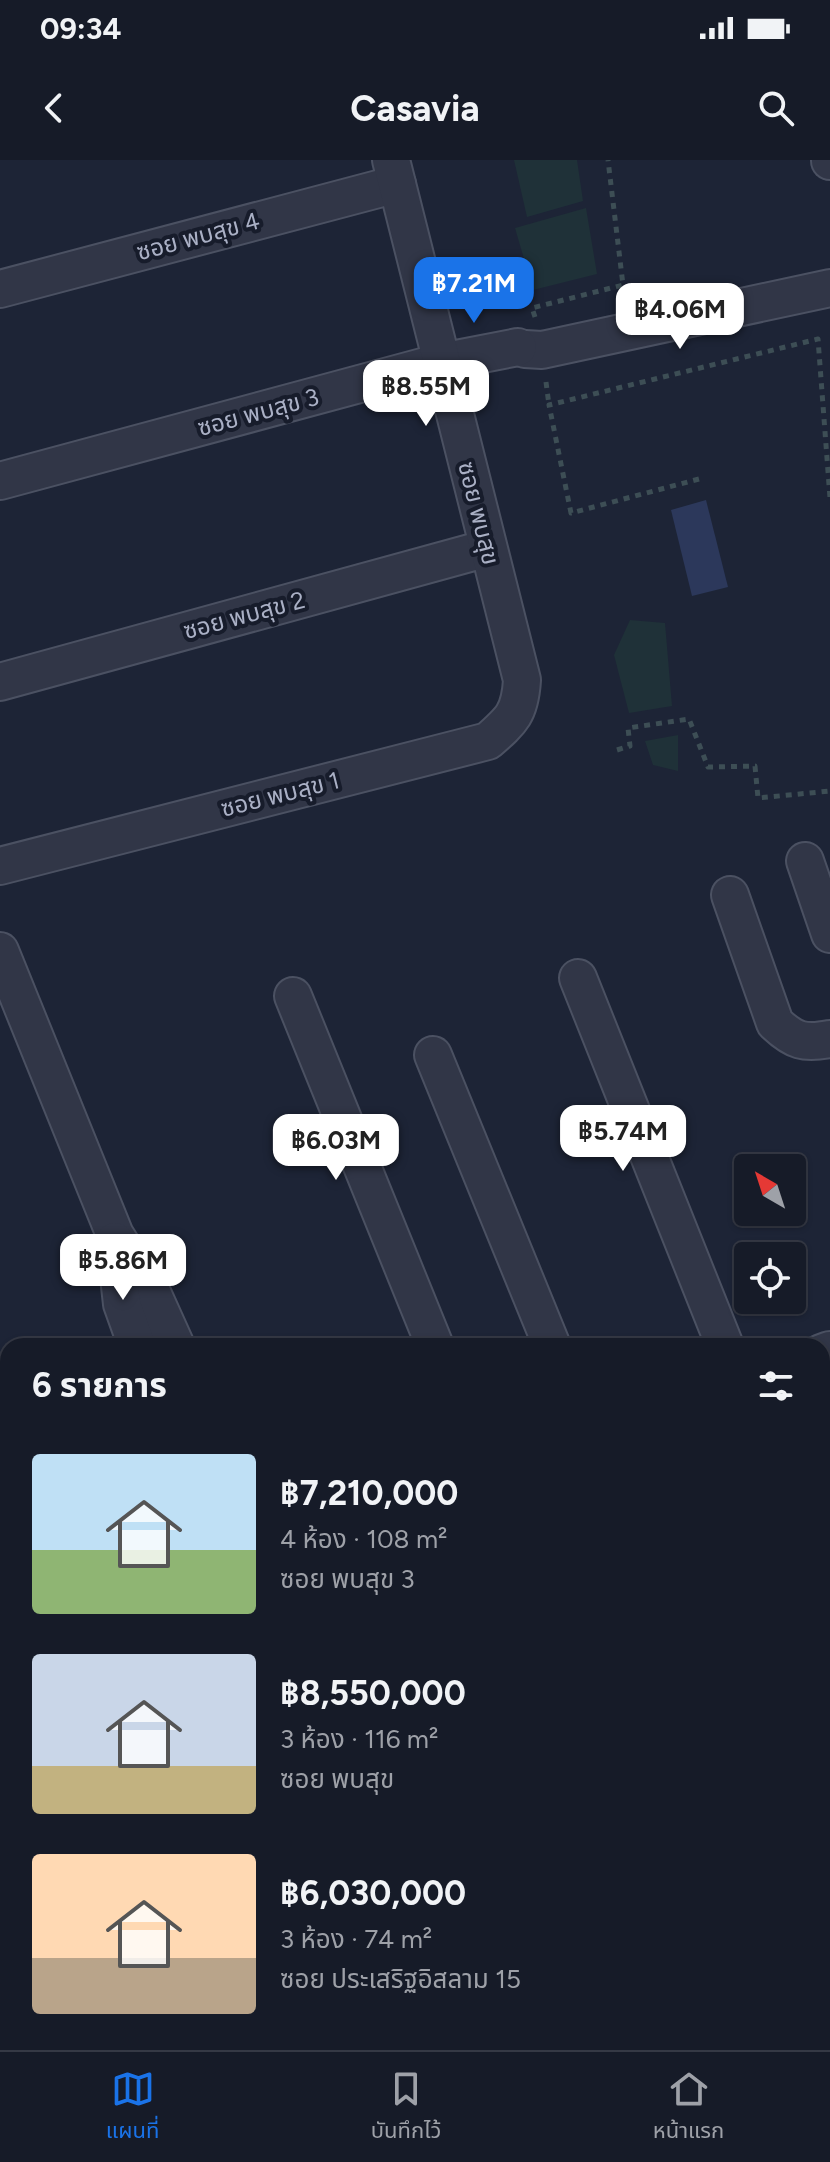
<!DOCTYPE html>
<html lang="th">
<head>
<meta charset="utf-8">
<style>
  :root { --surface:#161b28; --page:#1f2430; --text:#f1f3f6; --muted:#9ea1a8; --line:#353945; --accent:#1a73e8 }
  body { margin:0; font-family:Figtree,"Noto Sans Thai",sans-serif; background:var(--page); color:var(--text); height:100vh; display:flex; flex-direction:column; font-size:30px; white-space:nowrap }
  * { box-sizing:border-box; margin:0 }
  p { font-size:26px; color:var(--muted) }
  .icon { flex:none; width:44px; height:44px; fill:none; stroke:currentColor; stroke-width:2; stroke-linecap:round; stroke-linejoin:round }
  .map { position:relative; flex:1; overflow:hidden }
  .side { position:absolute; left:0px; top:1178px; width:830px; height:712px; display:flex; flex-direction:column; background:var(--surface); border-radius:24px 24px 0 0; box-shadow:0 2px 6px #0004,0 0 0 2px var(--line) }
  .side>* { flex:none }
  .needle { width:52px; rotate:321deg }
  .buttons { position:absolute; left:734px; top:994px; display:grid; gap:16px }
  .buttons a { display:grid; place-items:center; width:72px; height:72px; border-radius:8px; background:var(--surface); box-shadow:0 2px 6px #0004,0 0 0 2px var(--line); font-size:40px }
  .price { position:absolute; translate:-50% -68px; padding:0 18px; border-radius:16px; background:#fff; color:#222; font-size:26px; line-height:52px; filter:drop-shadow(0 2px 4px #0008) }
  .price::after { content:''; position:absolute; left:50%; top:48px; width:24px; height:18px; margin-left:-12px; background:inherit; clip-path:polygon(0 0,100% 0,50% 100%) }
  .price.on { background:var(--accent); color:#fff }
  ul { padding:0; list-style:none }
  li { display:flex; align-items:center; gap:24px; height:200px; padding:0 32px }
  li span { display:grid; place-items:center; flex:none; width:224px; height:160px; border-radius:8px; color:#555 }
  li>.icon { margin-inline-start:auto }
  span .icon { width:96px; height:96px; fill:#fffc; stroke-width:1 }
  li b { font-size:34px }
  h2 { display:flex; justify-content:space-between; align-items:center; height:96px; padding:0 32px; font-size:34px }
  .status { display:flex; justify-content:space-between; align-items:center; height:56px; padding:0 40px; background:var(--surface); direction:ltr }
  .status svg { height:22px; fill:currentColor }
  header { display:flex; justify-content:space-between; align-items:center; height:104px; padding:0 32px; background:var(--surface); font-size:36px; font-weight:700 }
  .tab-bar { display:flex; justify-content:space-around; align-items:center; height:112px; border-top:2px solid var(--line); background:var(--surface); font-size:22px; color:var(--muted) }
  .tab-bar a { display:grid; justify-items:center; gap:4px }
  .tab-bar .on { color:var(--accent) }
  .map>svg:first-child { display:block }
</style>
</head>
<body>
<div class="status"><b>09:34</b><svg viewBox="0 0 49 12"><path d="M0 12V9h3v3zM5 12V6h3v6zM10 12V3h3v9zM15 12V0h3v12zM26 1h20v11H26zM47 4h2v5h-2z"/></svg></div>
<header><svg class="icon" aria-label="back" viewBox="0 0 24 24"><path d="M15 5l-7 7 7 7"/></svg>Casavia<svg class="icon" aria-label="search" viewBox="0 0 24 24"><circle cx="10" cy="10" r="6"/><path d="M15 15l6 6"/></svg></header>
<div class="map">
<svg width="830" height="1890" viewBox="0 0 830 1890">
  <rect width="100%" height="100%" fill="#1d2436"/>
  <g fill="#1f3138">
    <polygon points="514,0 577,0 583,41 527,57"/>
    <polygon points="586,48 597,114 533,130 515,68"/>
    <polygon points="630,460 665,463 672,546 629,553 614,495"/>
    <polygon points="678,575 678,611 653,605 645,581"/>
  </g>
  <polygon fill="#2c385b" points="706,340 728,427 692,436 671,350"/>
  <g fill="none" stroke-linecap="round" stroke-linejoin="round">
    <g stroke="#4b5162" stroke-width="40">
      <g id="minor">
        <polyline points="830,0 830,1"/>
        <polyline points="0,129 397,24"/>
        <polyline points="525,189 542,190 830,128"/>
        <polyline points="0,321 441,202 518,187"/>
        <polyline points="0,522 488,388"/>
        <polyline points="805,701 830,774"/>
        <path d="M0,706L488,581C512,560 520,553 522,520L391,0"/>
        <path d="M730,735L775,863C794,881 804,884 830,879"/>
        <polyline points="0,791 115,1075 153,1135 176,1186"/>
        <polyline points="578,818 725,1186"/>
        <polyline points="293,836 435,1186"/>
        <polyline points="433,895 552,1186"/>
        <polyline points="115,1081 122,1144 137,1186"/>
        <polyline points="822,1411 830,1430"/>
        <polyline points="0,1492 8,1509"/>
        <polyline points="209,1882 213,1890"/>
        <polyline points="492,1882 495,1890"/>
        <polyline points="788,1882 791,1890"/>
      </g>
    </g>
    <g stroke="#4b5162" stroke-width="48">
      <g id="tertiary">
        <polyline points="822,1197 830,1194"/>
        <polyline points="0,1532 8,1529"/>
      </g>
    </g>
    <g stroke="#3d4e55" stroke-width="5" stroke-dasharray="6 6" stroke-linecap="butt">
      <polyline points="535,157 532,148 623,125 608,0"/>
      <polyline points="546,222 549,245"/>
      <polyline points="699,319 571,353 549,245 818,179 830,338"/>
      <polyline points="617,590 630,586 628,568 689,559 708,607 755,606 758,638 830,631"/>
    </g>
    <use href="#minor" stroke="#313647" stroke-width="36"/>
    <use href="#tertiary" stroke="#313647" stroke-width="44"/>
  </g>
  <g text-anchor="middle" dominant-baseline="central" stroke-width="8" stroke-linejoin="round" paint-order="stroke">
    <g font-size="24" fill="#aab0c5" stroke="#171c2b">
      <text transform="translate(198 76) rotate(-15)">ซอย พบสุข 4</text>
      <text transform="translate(258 252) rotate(-15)">ซอย พบสุข 3</text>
      <text transform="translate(479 353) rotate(76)">ซอย พบสุข</text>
      <text transform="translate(244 455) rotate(-15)">ซอย พบสุข 2</text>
      <text transform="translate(280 634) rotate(-14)">ซอย พบสุข 1</text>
    </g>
  </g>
</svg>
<div class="buttons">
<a><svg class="needle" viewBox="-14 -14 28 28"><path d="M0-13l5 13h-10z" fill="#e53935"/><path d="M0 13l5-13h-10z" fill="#9ea1a8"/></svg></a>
<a><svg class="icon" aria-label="locate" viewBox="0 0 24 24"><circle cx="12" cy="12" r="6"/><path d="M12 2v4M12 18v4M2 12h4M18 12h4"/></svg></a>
</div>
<b class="price on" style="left:474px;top:165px">฿7.21M</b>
<b class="price" style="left:680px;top:191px">฿4.06M</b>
<b class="price" style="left:426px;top:268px">฿8.55M</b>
<b class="price" style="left:623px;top:1013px">฿5.74M</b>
<b class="price" style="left:336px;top:1022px">฿6.03M</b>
<b class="price" style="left:123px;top:1142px">฿5.86M</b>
<section class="side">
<h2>6 รายการ<svg class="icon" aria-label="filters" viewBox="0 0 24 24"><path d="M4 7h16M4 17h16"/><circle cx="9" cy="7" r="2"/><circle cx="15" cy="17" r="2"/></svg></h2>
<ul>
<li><span style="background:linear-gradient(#bfe0f5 60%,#8fb573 0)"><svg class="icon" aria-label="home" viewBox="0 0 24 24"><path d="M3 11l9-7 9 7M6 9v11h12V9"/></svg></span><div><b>฿7,210,000</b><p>4 ห้อง · 108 m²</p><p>ซอย พบสุข 3</p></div></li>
<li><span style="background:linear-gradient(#c9d6e8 70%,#c2b280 0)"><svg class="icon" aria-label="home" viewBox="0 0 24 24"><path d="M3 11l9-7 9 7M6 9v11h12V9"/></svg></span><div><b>฿8,550,000</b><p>3 ห้อง · 116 m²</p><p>ซอย พบสุข</p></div></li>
<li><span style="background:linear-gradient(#ffd9b3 65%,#b9a48a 0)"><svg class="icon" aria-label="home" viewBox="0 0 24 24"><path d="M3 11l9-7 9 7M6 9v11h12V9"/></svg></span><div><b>฿6,030,000</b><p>3 ห้อง · 74 m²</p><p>ซอย ประเสริฐอิสลาม 15</p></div></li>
</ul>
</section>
</div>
<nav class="tab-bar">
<a class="on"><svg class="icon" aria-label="map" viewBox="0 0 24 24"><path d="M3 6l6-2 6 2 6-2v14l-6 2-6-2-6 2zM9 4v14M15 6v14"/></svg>แผนที่</a>
<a><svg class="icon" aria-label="saved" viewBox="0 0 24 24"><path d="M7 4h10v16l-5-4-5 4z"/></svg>บันทึกไว้</a>
<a><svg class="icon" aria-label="home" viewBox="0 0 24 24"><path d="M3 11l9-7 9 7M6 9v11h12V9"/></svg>หน้าแรก</a>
</nav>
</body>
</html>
